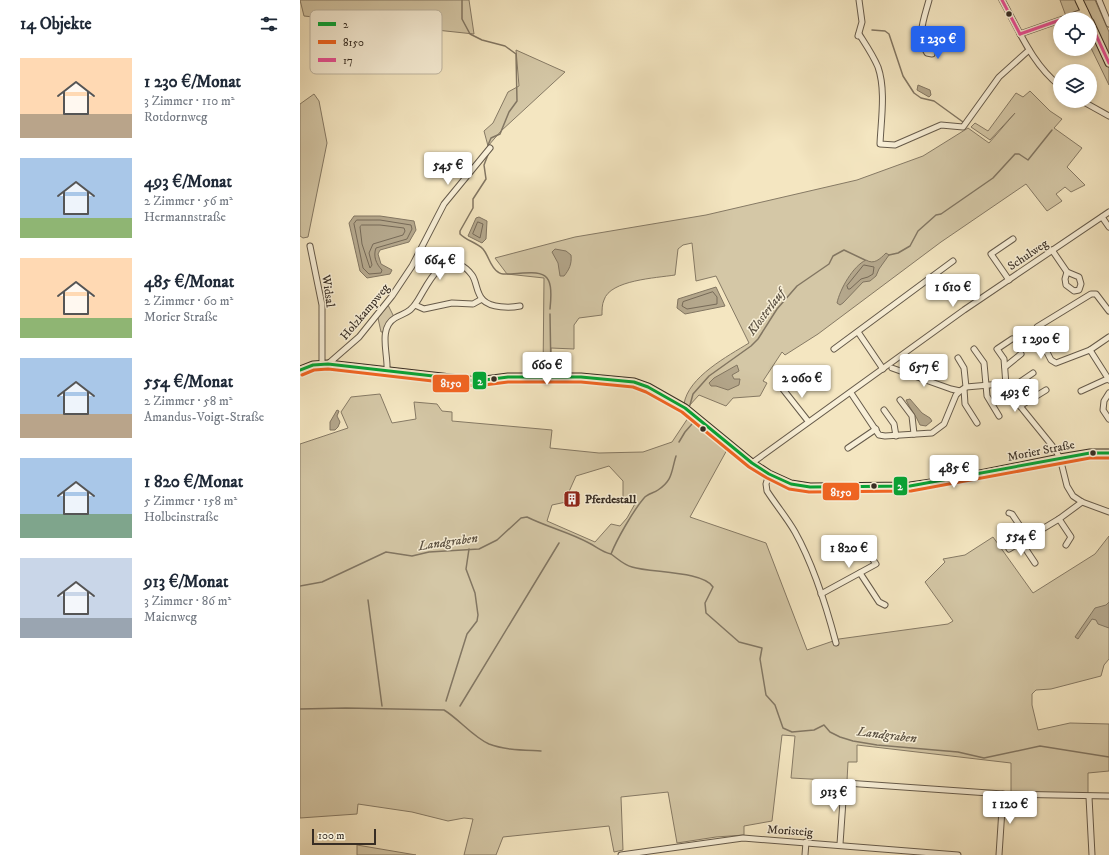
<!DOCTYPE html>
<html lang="de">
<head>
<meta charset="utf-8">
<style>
  :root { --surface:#fff; --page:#f2f2f3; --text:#1f2937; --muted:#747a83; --accent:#2563eb }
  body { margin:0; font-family:"IM FELL DW Pica",serif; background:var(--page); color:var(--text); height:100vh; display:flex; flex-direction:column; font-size:15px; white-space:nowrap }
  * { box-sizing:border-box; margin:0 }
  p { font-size:13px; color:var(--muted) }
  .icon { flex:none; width:22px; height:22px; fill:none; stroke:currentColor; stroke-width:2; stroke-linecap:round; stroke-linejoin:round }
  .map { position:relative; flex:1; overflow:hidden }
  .sheet { display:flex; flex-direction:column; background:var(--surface); width:300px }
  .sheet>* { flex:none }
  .tools { position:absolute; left:753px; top:12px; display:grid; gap:8px }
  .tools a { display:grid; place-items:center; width:44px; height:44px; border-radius:50%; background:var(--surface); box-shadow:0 2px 6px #0003; font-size:20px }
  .scale { position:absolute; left:12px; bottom:10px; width:64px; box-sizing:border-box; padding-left:4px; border:2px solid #372d24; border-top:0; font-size:11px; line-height:14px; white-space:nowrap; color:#372d24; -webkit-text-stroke:3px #f8efd7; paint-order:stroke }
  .price { position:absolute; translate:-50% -34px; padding:0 9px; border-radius:4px; background:#fff; color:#222; font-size:13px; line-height:26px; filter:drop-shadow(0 1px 2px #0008) }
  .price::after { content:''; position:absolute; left:50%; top:24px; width:12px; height:9px; margin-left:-6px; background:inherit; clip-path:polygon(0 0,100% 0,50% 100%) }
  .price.active { background:var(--accent); color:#fff }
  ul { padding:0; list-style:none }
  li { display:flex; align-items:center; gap:12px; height:100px; padding:0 20px }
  li span { display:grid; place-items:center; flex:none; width:112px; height:80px; border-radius:0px; color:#555 }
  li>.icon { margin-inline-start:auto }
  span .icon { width:48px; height:48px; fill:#fffc; stroke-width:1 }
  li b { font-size:17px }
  h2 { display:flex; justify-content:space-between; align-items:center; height:48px; padding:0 20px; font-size:17px }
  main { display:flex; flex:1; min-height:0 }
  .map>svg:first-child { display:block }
</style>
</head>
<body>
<main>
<section class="sheet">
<h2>14 Objekte<svg class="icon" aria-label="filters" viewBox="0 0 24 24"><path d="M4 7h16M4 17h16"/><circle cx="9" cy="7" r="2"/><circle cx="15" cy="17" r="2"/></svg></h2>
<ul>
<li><span style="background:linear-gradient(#ffd9b3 70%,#b9a48a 0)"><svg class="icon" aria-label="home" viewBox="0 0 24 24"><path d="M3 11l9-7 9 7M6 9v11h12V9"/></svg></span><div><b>1 230 €/Monat</b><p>3 Zimmer · 110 m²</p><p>Rotdornweg</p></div></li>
<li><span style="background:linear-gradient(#a9c7e8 75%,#8fb573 0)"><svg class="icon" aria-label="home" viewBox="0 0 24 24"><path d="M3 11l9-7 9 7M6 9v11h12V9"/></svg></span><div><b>493 €/Monat</b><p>2 Zimmer · 56 m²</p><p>Hermannstraße</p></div></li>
<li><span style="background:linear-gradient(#ffd9b3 75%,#8fb573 0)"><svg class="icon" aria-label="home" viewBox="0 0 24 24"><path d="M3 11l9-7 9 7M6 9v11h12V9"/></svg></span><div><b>485 €/Monat</b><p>2 Zimmer · 60 m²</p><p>Morier Straße</p></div></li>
<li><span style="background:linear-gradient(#a9c7e8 70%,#b9a48a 0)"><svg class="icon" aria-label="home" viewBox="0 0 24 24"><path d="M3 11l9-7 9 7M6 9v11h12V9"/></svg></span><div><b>554 €/Monat</b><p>2 Zimmer · 58 m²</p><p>Amandus-Voigt-Straße</p></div></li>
<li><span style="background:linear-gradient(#a9c7e8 70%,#7fa58c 0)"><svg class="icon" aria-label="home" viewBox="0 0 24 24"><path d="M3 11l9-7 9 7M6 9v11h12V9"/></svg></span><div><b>1 820 €/Monat</b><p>5 Zimmer · 158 m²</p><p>Holbeinstraße</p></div></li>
<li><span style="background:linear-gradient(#c9d6e8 75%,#9aa5b1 0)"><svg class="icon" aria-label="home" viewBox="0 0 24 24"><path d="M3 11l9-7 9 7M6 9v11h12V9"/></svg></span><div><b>913 €/Monat</b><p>3 Zimmer · 86 m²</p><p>Maienweg</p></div></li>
</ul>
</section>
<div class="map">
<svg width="809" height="855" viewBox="0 0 809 855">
  <rect width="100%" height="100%" fill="#f4e6c1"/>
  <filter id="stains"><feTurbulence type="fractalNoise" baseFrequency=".005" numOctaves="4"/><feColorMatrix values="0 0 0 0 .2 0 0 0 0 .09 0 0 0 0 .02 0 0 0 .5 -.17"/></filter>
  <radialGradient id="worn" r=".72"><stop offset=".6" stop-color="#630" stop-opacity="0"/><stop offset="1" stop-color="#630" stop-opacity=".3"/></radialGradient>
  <g fill="#d4c7a6" stroke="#867a65" fill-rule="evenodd">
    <polygon points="0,0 169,0 174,34 4,16"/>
    <polygon points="760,0 795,0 809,32 809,85 790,46 790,19 767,19"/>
    <polygon points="216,50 265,72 201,131 188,146 184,131 193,123 208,92 219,86"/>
    <path d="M730,91L750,111L762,119L754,128L782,148L767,167L785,185L771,192L765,187L756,194L762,201L747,211L726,184L641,242L518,334L485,355L482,352L463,381L467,383L460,396L433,398L426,406L399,395L388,407L384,404C388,377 428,356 449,343L416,276L396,281L392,243L383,245L378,249L375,275C356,278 310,280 304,300C302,304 302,310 302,315L279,318L274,325V349L251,348V373L243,374L244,278L207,274L195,258L275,237L406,215L557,180L623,156L668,128L689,143L715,113L690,140L671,127L675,123L688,131L716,93L723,97Z"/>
    <polygon points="14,94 19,101 27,143 8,237 3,238 0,236 0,104"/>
    <polygon points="88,305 94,317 84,332 81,332 78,318"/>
    <path d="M80,394L92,423L116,419L114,402L137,404L142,411L152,412V421L252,430L250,448L299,453L343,452L372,442L390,415L428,448L390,517L466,543L507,650L539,639L648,624L653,621L625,582L645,562L643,559L665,555L693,537L733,593L795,554L809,536V659L804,665L801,676L751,689L736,690L732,694V705L738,730L770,723L809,724V771L788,773V796L711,793V763L557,745V762H548L547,781L491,778L495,736L482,735L472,821L444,826V835L416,837L377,843L368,792L321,797L323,850L314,852L309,826L203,837L196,855H164L173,819L164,818L148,821L112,812L58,804L57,814L0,818V444L48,428L41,412L51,397ZM309,466L323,481V497L336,502L327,518L320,526L311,524L295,542L247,521L252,505L266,502L267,496L276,476Z"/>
    <polygon points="57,845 116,855 57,855"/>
  </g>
  <g fill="#b4a78c" stroke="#827662">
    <polygon points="618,85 630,90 631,95 629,97 617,90"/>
    <polygon points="54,216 80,216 114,221 116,230 109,242 80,250 78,254 81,264 92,270 90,274 67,278 60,271 49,223"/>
    <polygon points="179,217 187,221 186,239 182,243 168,236 176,218"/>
    <path d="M255,249L266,251L271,255C272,264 269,270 264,276H260L258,263L252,252Z"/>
    <path d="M586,253L589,255L579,269L576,276L570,281L563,282L543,303L540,305L537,303C540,289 553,266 566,260C574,265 580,259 586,253Z"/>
    <polygon points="416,287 425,306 385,314 377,308 378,299"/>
    <polygon points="437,365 439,371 432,375 434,379 440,379 439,385 428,390 416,386 411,386 409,383 414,378"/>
    <path d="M610,399L622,413L630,418L632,421L626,426L620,425C616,415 610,409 606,400Z"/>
    <polygon points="37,410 39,411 37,416 40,422 38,427 35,430 30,430 30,422"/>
    <polygon points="809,602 809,628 798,624 796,620 792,619 778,639 775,637 795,608 806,605"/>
  </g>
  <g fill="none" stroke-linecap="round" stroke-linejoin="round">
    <g stroke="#766a58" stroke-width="1">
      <path d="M57,220H80L111,225L112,229L107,239L76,248C73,256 76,264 82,270L81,273L69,274L63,268L54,224Z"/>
      <polygon points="178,222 183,224 180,238 173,234"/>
      <polygon points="62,225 80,225 104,228 105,231 103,235 73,244 69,253 72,265 70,268 62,244 60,227"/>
      <polygon points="564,265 574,267 573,274 568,277 561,279 550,289 548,289 547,286"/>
      <polygon points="413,292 417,297 417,304 387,309 382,306 383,302"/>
    </g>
    <g stroke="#827662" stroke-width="1.5">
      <polyline points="162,0 162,19 170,34 182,40 205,46 216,54 217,101 209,112 200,134 191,138 188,145"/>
      <polyline points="572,30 585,31 589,34 603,76 614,93 621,98 634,101 663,122"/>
      <path d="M189,152L184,165L186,179L173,199V208L160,231V234C167,241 176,242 183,249C189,256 190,267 198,272C201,275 206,274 210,274C245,271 254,270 250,309"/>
      <polyline points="589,255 598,253 610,246 618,231 636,215 641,214 693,178 715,154 719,154 728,160 752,130"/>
      <polyline points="250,314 251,373"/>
      <polyline points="390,405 393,394 409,376 451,346 458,339 477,309 497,286 529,264 533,256 544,250 565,260"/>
      <polyline points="379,442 385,432 392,424 392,419"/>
      <path d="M376,456C371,472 373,480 358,490C354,493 347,494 344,498C333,511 317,539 311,554C318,559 324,565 332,567C351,573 403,571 413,587L405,603L406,613L439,642L462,648L460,659L466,695L475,705L483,728L492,732L514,730L524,725L530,732L540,737L553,741L577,745L658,752L684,758L740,746L809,757"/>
      <path d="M0,586L22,582L86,552L112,556L129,552L179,549L197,540L221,518L227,517C247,527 269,532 289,543C297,547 302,552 311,554"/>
      <polyline points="68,600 82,706"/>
      <polyline points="146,701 167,634 177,621 178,615 175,593 166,569 169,549"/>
      <polyline points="160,706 259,543"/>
      <path d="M0,709L46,708L144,710C159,719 173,737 189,744C204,750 224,750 241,751"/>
    </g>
    <g stroke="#665b4b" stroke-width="7">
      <g id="minor">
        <path d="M702,0C719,30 732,64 760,86"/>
        <polyline points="799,0 809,24"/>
        <polyline points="763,19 785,11"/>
        <path d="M559,34C566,45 573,55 578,67C586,90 581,120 580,144L595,145L641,125L663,127L699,77L729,50"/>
        <polyline points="720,34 760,20"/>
        <polyline points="558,36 562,22 559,0"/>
        <path d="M623,45L632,49V54L627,53C616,36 624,19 629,0"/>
        <polyline points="782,101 809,116"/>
        <polyline points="802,217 809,227"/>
        <polyline points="10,246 22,305 22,364"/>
        <polyline points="752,250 767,272"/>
        <polygon points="767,272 779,277 781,284 779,290 774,291 766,285 765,279"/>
        <polyline points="709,280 691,254 713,239"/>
        <polyline points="115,305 124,309 152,303 173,304 182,299"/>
        <polyline points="809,311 796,294 791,294 737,327 736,331 751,360 756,363 790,350 809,337"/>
        <polyline points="558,332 583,369"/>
        <polyline points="534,349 653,261"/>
        <polyline points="674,349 684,363 687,396 699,416"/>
        <polyline points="790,350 809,380"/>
        <polyline points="658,358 664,368 666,387"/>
        <polyline points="28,364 59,337 92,296 112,266 144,204 190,148"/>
        <polyline points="705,367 721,354"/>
        <polyline points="592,368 651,389 660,391"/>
        <path d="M87,369C88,354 78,328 95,318C106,312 110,313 118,300C127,286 139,256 160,265C165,267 169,271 172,275C177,282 176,293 183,300C191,308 210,308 220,306"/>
        <polyline points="503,372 482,388 508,421"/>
        <polyline points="706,385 704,359 697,349 712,339"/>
        <polyline points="664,389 665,404 677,423"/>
        <polyline points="710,389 733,373"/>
        <polyline points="781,391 805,380 809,379"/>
        <polyline points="551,393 579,435 585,436 632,433 644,424 656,395 660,391 666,387 701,384 707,386 720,406 754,448 760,458 767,486 773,496 782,502 809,512"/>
        <polyline points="809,393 804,401 803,410 809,419"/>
        <polyline points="600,400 612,416 614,434"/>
        <polyline points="720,406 746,390"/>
        <polyline points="584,410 594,424 596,436"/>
        <polyline points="548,448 576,429"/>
        <polyline points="452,463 664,310 809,212"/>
        <path d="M469,474L466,484L467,491C476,505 487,518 495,532C514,566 526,605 536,643"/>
        <polyline points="709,513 712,514 728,538"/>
        <polyline points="759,519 771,537 766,545"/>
        <polyline points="721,542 735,563"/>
        <polyline points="709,549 759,519 782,502"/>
        <polyline points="560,573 579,602 585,605"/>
        <polyline points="521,594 576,564 559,540"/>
        <polyline points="789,797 792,855"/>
        <polyline points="540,844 544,786 546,783 703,794 809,796"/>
        <polyline points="321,855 443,838 658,855"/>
        <polyline points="505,855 506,842"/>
        <polyline points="699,855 703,794"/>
      </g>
    </g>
    <g stroke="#372d24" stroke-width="9">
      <g id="major">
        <polyline points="779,0 788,19"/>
        <polyline points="790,22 809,63"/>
        <polyline points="0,370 13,365 28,364 177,381 208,377 281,377 334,382 348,387 385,408 452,463 469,474 491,484 510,487 610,486 645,481 760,458 790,453 809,453"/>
      </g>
    </g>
    <use href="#minor" stroke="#f8efd7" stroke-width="5"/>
    <use href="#major" stroke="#f4e6c1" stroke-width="7"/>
    <g stroke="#f8efd7" stroke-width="6">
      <polyline id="bus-1" points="0,370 13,365 28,364 177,381 208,377 281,377 334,382 348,387 385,408 452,463 469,474 491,484 510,487 610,486 790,453 809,453"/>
    </g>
    <g stroke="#f8efd7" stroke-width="6">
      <polyline id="bus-2" points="2,375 14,370 28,369 176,386 208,382 281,382 333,387 346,392 382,412 449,467 467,478 489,489 509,492 611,491 790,458 809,458"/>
    </g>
    <g stroke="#f8efd7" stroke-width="6">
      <g id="bus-3">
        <polyline points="702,0 720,34"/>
        <polyline points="790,22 809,63"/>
        <polyline points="720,34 760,20"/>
      </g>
    </g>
    <use href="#bus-1" stroke="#04a535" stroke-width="3"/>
    <use href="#bus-2" stroke="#f26522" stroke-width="3"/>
    <use href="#bus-3" stroke="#ea4f96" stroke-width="3"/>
  </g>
  <defs>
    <g id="building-square" transform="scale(0.9)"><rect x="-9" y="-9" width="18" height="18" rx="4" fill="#8f2418" stroke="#f8efd7"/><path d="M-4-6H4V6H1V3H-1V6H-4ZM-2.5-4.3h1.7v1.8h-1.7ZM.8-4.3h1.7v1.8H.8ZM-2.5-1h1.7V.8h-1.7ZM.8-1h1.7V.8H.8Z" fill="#fff"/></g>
  </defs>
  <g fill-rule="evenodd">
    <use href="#building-square" x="272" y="499"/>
  </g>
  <g fill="#372d24" stroke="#f8efd7" stroke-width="1.5">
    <circle cx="709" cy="14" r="3.5"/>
    <circle cx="194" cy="379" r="3.5"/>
    <circle cx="403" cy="429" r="3.5"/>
    <circle cx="793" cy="453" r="3.5"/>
    <circle cx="574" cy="486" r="3.5"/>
  </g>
  <g text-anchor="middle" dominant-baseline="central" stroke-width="3" stroke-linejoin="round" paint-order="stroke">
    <g font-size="12" fill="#372d24" stroke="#f8efd7">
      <text transform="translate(728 255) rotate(-34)">Schulweg</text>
      <text transform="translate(28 291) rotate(82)">Widsal</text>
      <text transform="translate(65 312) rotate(-50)">Holzkampweg</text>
      <text transform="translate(741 451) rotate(-11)">Morier Straße</text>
      <text transform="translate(490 831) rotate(4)">Moristeig</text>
    </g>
    <g font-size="12" font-weight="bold" fill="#372d24" stroke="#f8efd7" text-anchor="start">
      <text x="285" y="499">Pferdestall</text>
    </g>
    <g font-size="13" font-style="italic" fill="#5c5243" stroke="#f8efd7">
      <text transform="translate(466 312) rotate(-53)">Klosterlauf</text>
      <text transform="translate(148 542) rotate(-8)">Landgraben</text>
      <text transform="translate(587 735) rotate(7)">Landgraben</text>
    </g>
  </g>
  <rect x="10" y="10" width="132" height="64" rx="6" fill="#f8efd7" stroke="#beb5a1" stroke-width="1"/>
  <rect x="18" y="22" width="18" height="4" fill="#04a535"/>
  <rect x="18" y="40" width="18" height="4" fill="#f26522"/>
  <rect x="18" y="58" width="18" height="4" fill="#ea4f96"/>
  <g font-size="11" fill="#372d24">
    <text x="43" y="28">2</text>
    <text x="43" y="46">8150</text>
    <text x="43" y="64">17</text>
  </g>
  <g stroke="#f8efd7" stroke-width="1.5">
    <rect x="172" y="371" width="15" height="19" rx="4" fill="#04a535"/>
    <rect x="132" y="374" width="38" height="19" rx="4" fill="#f26522"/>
    <rect x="593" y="476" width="15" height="20" rx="4" fill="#04a535"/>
    <rect x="522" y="482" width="38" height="19" rx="4" fill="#f26522"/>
  </g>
  <g font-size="11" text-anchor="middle" font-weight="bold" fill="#fff">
    <text x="180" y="385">2</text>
    <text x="151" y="387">8150</text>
    <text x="600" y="490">2</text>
    <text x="541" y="496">8150</text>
  </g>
  <rect width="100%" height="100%" filter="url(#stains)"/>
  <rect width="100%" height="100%" fill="url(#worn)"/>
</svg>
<div class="tools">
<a><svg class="icon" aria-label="locate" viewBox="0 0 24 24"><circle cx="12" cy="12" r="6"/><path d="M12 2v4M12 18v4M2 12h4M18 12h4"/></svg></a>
<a><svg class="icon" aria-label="layers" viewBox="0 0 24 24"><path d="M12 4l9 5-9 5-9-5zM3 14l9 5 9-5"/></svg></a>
</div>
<div class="scale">100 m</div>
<b class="price active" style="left:638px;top:60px">1 230 €</b>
<b class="price" style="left:148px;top:186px">545 €</b>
<b class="price" style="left:140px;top:281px">664 €</b>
<b class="price" style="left:653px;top:308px">1 610 €</b>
<b class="price" style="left:741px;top:360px">1 290 €</b>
<b class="price" style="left:247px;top:386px">660 €</b>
<b class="price" style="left:624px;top:388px">657 €</b>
<b class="price" style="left:502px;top:399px">2 060 €</b>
<b class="price" style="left:715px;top:413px">493 €</b>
<b class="price" style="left:654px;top:489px">485 €</b>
<b class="price" style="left:721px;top:557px">554 €</b>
<b class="price" style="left:549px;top:569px">1 820 €</b>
<b class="price" style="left:534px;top:813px">913 €</b>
<b class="price" style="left:710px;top:825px">1 120 €</b>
</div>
</main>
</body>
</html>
